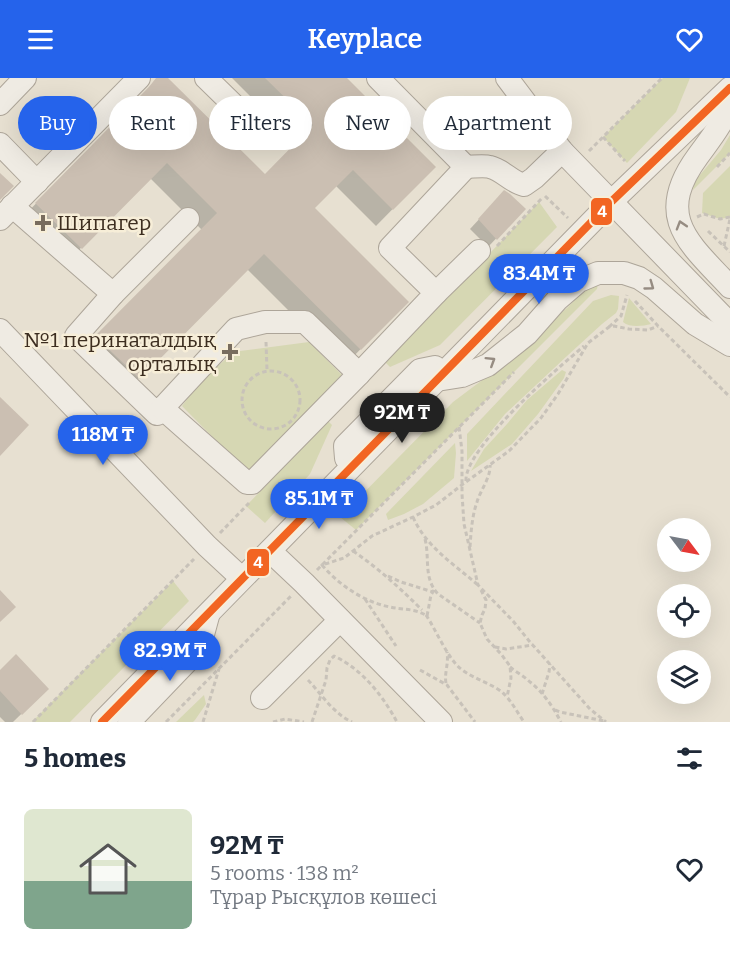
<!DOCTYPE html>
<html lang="en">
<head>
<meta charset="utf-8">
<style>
  :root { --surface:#fff; --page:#f2f2f3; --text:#1f2937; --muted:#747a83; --line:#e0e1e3; --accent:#2563eb }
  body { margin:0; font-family:Bitter,serif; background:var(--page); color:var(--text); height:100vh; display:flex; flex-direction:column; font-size:22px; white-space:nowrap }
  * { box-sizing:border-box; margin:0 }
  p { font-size:20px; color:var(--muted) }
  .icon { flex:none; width:33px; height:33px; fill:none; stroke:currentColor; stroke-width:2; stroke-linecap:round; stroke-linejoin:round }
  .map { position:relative; height:644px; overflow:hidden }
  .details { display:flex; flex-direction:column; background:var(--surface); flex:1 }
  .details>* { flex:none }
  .guide { position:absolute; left:18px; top:18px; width:694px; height:54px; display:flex; gap:12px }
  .needle { width:39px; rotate:122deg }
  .tools { position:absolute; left:657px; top:440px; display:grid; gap:12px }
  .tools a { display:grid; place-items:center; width:54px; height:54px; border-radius:50%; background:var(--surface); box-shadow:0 6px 24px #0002; font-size:30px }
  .price { position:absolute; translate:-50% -51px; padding:0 14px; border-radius:21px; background:var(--accent); color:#fff; font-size:20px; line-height:39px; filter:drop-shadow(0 2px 3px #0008) }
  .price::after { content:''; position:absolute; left:50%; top:36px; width:18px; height:14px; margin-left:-9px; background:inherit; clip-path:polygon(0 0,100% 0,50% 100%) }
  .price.on { background:#222; color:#fff }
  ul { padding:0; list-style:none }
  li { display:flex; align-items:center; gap:18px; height:150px; padding:0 24px }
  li+li { border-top:2px solid var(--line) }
  li span { display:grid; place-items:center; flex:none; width:168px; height:120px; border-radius:9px; color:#555 }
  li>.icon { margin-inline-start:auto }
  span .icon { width:72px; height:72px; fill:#fffc; stroke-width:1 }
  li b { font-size:26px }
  h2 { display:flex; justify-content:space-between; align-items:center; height:72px; padding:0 24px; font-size:26px }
  .tag { padding:0 21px; border-radius:27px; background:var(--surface); box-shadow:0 6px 24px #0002; font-size:21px; line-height:54px }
  .tag.on { background:var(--accent); color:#fff }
  header { display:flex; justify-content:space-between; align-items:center; height:78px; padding:0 24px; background:var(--accent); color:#fff; font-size:27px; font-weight:600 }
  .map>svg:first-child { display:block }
</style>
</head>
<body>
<header><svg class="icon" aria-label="menu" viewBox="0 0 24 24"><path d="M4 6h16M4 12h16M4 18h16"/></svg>Keyplace<svg class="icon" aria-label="heart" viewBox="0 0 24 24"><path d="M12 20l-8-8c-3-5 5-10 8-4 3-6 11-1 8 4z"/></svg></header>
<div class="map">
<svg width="730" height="644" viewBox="0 0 730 644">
  <rect width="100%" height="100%" fill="#e7e0d1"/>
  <g fill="#d6d7b3">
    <polygon points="663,0 690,0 676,34 627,85 603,59"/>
    <polygon points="730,57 730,75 693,112 694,104 721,72"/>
    <polygon points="730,88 730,139 720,141 702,135 703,115"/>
    <polygon points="539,124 557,149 440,267 390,289 385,284"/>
    <polygon points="598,206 597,211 356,452 340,439 453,324 501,288 568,229 586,210"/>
    <polygon points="611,217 619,218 618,231 616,235 602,246 567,278 505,336 467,383 467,356 593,223"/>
    <path d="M629,220L651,246C643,248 630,250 623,244Z"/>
    <polygon points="309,264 342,297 250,397 182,328 200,304 228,279 240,273"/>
    <polygon points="562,292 566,294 564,300 538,336 512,366 471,393 484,371 507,346 527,322"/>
    <polygon points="328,343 332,347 310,396 265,445 246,428"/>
    <polygon points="455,365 456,375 454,400 423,426 404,436 388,442 386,436"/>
    <polygon points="173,503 189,523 70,644 32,644"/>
    <polygon points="204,617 206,626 195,642 193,644 176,644"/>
  </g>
  <g fill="#0003">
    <polygon points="158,0 166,0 265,98 297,65 232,0 345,0 434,89 376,148 335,107 312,130 407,224 344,288 247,191 123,316 80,275 202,152 150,100 65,186 20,142"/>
    <polygon points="496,123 524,131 488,169 470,151"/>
    <polygon points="0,594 47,611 13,644 5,644 0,639"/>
  </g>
  <g fill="#cbbfb2">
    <polygon points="156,0 168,0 265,96 313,47 265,0 347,0 436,89 393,132 353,92 315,130 409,224 361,272 264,176 140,301 95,258 217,135 167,85 82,171 35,125 149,9"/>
    <polygon points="0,95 14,108 0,122"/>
    <polygon points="504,112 510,116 526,131 497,162 478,141"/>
    <polygon points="0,319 29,347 0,378"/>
    <polygon points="0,512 16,529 0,544"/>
    <polygon points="16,576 49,611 22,637 0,613 0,592"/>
  </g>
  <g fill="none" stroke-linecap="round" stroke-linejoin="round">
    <g stroke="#ada599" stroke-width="24">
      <g id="minor">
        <polyline points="206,0 249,42"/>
        <polyline points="507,0 562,73 730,246"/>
        <path d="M730,23C724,45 711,60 698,78C653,139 689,165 730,209"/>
        <polyline points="0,26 25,0"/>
        <polyline points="0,66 37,104"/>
        <path d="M466,89C473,89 483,87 490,89C503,92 511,104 524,107L534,100L562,73"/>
        <polyline points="12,128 113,216 188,141"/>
        <polyline points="0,141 139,0"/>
        <polyline points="436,215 479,173"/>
        <polyline points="113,216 76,258 157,336 236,251 265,244 305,244 359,296 436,215 390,170 466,89 378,0"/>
        <polyline points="0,252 207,468 235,494"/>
        <polyline points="437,302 462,298 488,287 527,256 557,222 579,203 598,195 624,195 639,200 654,210 695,246 730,267"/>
        <polyline points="162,330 247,405 252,405 359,296"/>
        <polyline points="346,380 345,368 420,292 435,289"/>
        <polyline points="270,473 304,505 441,644"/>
        <polyline points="262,620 340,542"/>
        <polyline points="102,644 612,123 730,10"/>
        <polyline points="129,644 199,571 208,538"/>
      </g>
    </g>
    <g stroke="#c8c2b9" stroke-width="3" stroke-dasharray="4.5 3" stroke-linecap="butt">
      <polyline points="603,59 625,83"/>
      <polyline points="589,73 662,0"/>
      <polyline points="717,89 730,75"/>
      <polyline points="545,118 568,140"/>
      <polyline points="697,139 704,136 720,141 730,139"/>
      <polyline points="708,153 730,174"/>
      <polyline points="497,168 542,120"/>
      <polyline points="724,168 730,141"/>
      <polyline points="635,223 658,248 730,319"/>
      <polyline points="609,249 621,238 627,217"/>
      <polyline points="266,264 267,292"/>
      <circle cx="271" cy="322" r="29"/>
      <polyline points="459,349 462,373 462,416 464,446 478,507 513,543 530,564 590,631 606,644"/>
      <path d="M466,403C464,370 558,290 584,268"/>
      <path d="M413,439C426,469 454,486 478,507"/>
      <polyline points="220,455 249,425"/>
      <path d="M425,461C430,480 423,500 438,516L480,545"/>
      <path d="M470,469C471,454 472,438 477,424C480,413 491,399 490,387"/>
      <path d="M353,473C378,490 400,510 422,532"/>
      <polyline points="317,492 514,294"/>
      <polyline points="388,498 401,504 433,514"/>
      <path d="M434,512L431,517L427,538C415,530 403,532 390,529C364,524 339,507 322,487L344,480L372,458L413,439L436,427L463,406L509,373L541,340L558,316L588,265L609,249L614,248L629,251L648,252L658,248"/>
      <polyline points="481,512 486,522 485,531 482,537 480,545 487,561 501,576 510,588 511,600 507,619"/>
      <polyline points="365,521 396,568"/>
      <path d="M426,537C436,552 448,581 461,591C474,601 490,605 502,614C511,622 517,634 524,644"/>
      <polyline points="495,569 506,571 533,567"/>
      <path d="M510,589C516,594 524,598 530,604C543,614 553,629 561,644"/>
      <polyline points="420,592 447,607 475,644"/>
      <path d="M308,602C322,617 333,635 352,644"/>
      <path d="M446,605C444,596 449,585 447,574"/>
      <polyline points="542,616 549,594 550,586"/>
      <polyline points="555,632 560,634 604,643"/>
      <polyline points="33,644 194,481"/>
      <polyline points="166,644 291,518"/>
      <polyline points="203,644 219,591"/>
      <polyline points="273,644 285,641 304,644"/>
      <path d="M312,644L326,602L327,590L330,582L334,578C362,591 383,618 397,644"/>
    </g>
    <use href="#minor" stroke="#efebe3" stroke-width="22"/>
    <g stroke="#f7eed8" stroke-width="12">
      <polyline id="bus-1" points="102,644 612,123 730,10"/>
    </g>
    <use href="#bus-1" stroke="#f26522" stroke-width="8"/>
  </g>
  <defs><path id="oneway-chevron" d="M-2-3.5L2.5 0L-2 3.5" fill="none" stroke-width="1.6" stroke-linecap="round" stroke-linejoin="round" transform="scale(1.5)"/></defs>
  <g stroke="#968c82">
    <use href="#oneway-chevron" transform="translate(681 147) rotate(-107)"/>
    <use href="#oneway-chevron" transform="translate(650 208) rotate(36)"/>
    <use href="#oneway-chevron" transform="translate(491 283) rotate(-32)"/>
  </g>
  <g fill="#786c5e" stroke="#f7eed8" stroke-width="2">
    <path d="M40 136h6v6h6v6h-6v6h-6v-6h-6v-6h6z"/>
    <path d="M227 265h6v6h6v6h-6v6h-6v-6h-6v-6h6z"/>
  </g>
  <g text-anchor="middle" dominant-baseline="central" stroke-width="5" stroke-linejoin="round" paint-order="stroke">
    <g font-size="21" fill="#3d2e20" stroke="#f7eed8" text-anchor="start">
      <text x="57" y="145">Шипагер</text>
      <text x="216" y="262" text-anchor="end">№1 перинаталдық<tspan x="216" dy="24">орталық</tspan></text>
    </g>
  </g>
  <g stroke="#f7eed8" stroke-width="2">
    <rect x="590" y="119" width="23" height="29" rx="6" fill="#f26522"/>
    <rect x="246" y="470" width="24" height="29" rx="6" fill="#f26522"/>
  </g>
  <g font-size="16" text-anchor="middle" font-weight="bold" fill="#fff">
    <text x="602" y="139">4</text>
    <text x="258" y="490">4</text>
  </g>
</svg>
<div class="tools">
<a><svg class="needle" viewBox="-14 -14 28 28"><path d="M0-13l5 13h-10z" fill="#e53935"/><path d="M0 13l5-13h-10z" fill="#747a83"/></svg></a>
<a><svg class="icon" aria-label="locate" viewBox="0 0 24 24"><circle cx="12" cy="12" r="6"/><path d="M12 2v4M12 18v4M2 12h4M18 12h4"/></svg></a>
<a><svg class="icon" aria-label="layers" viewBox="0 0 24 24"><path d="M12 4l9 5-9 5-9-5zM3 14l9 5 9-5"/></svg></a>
</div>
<b class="price" style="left:539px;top:227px">83.4M ₸</b>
<b class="price on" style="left:402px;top:366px">92M ₸</b>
<b class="price" style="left:103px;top:388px">118M ₸</b>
<b class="price" style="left:319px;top:452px">85.1M ₸</b>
<b class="price" style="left:170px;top:604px">82.9M ₸</b>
<div class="guide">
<a class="tag on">Buy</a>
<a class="tag">Rent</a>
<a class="tag">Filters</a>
<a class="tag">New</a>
<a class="tag">Apartment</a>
</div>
</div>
<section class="details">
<h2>5 homes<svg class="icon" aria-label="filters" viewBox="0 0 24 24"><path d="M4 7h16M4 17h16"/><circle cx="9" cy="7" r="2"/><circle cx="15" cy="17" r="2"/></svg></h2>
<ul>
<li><span style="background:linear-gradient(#dfe7d0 60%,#7fa58c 0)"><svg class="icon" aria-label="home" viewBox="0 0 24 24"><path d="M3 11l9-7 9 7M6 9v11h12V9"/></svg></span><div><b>92M ₸</b><p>5 rooms · 138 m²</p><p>Тұрар Рысқұлов көшесі</p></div><svg class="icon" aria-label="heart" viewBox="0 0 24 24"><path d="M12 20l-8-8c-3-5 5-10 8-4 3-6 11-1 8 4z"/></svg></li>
</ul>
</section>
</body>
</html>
